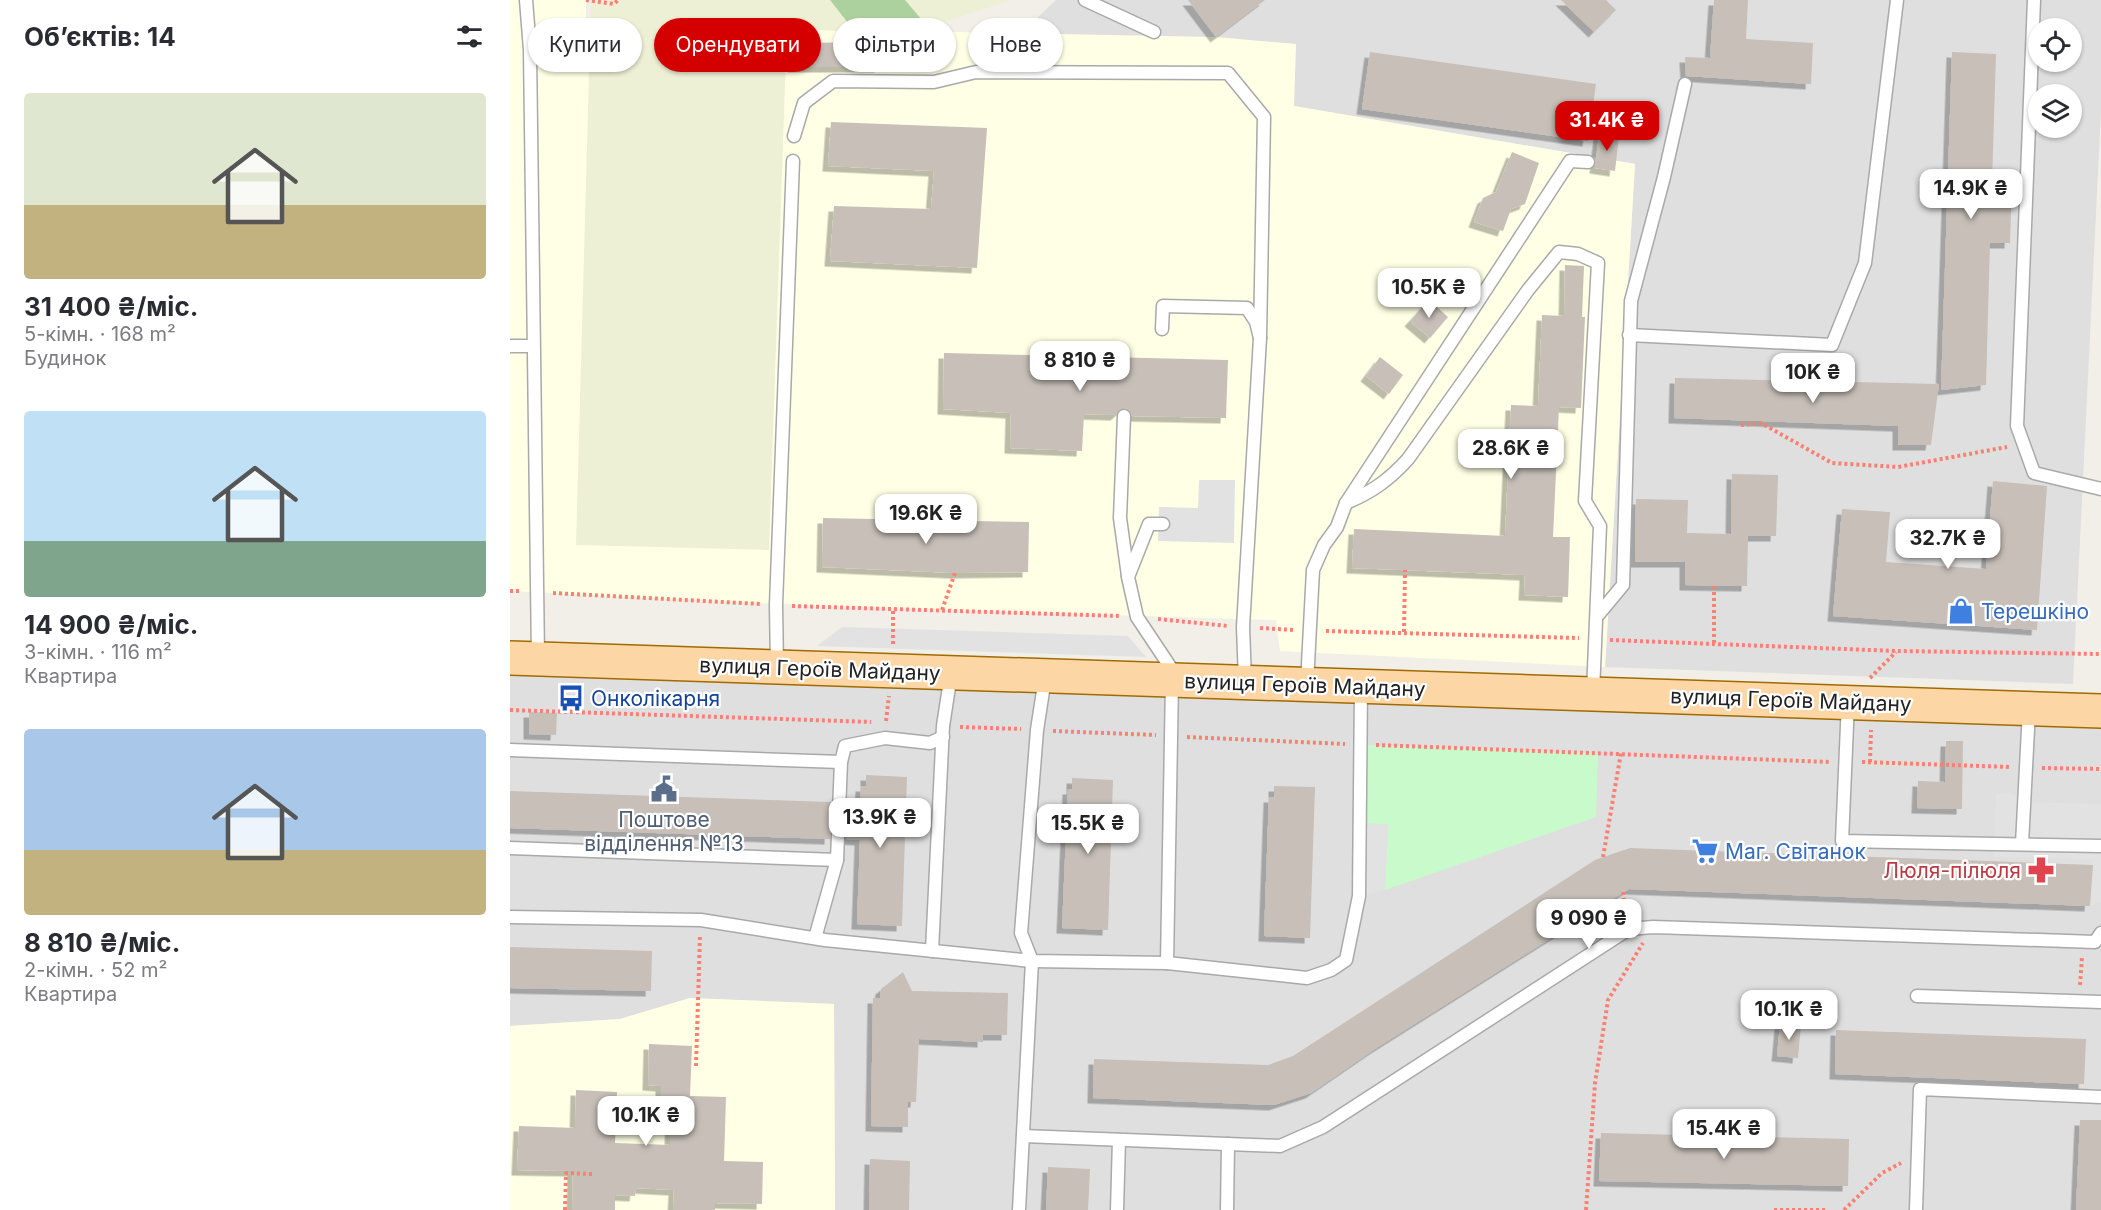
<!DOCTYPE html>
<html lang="uk">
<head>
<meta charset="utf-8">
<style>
  :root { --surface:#fff; --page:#f7f7f7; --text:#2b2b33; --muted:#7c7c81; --accent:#d40000 }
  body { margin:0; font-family:Inter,sans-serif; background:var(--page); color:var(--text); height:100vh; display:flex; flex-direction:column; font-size:22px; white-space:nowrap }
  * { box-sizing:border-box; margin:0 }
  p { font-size:20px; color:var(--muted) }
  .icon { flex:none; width:33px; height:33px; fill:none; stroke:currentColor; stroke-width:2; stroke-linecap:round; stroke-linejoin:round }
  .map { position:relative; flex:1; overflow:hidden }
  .side { display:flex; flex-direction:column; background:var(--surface); width:510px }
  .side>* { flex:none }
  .hud { position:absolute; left:18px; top:18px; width:570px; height:54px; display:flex; gap:12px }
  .tools { position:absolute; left:1518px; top:18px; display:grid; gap:12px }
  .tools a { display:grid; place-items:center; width:54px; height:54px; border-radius:50%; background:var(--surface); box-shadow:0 2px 4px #0004; font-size:30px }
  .price { position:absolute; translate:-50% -51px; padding:0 14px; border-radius:12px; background:#fff; color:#222; font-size:20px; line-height:39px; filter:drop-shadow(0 2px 3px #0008) }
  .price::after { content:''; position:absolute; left:50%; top:36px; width:18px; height:14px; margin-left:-9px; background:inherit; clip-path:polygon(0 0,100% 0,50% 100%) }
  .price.on { background:var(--accent); color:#fff }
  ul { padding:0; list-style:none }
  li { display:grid; align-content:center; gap:12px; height:318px; padding:0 24px }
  li span { display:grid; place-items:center; height:186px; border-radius:6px; color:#555 }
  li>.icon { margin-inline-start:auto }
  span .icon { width:108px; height:108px; fill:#fffc; stroke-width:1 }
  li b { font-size:26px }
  h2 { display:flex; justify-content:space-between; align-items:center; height:72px; padding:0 24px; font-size:26px }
  .chip { padding:0 21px; border-radius:27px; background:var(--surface); box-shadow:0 2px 4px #0004; font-size:21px; line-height:54px }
  .chip.on { background:var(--accent); color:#fff }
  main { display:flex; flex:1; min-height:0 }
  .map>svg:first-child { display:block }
</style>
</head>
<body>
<main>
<section class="side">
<h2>Об’єктів: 14<svg class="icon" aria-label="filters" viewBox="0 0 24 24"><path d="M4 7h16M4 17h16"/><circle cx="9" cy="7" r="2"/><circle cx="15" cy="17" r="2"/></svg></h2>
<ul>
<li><span style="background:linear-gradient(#dfe7d0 60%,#c2b280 0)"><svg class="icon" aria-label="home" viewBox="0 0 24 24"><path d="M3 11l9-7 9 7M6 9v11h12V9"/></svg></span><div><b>31 400 ₴/міс.</b><p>5-кімн. · 168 m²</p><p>Будинок</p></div></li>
<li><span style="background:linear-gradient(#bfe0f5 70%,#7fa58c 0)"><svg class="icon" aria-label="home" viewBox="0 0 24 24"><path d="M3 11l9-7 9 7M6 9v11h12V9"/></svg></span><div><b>14 900 ₴/міс.</b><p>3-кімн. · 116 m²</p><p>Квартира</p></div></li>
<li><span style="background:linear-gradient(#a9c7e8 65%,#c2b280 0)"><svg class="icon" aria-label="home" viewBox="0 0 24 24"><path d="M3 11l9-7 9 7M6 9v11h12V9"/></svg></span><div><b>8 810 ₴/міс.</b><p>2-кімн. · 52 m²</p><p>Квартира</p></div></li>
</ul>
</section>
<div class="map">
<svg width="1591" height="1210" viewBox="0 0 1591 1210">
  <defs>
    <filter id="shadow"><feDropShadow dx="-5.5" dy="5.5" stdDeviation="0" flood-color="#0004"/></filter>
  </defs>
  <rect width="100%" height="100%" fill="#f2efe9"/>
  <g fill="#e0dfdf" fill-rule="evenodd">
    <path d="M546,0H1591V111L1563,684L1095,667L1125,164L784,106L785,44L510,34ZM1528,28H1562V62H1528ZM1528,94H1562V128H1528Z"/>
    <polygon points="0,659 1591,711 1591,1210 325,1210 324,1004 180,998 110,1019 0,1026"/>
  </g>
  <g fill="#ffffe5">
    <polygon points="0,0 76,0 76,25 706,37 786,44 784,106 1125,164 1095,667 770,651 766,620 315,606 0,591"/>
    <polygon points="180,998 324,1004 325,1210 0,1210 0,1026 110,1019"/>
  </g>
  <g fill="#eef0d5">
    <polygon points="81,0 320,0 345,32 277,28 259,550 66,545"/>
    <polygon points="395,0 502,0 418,27"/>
  </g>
  <polygon fill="#add19e" points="320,0 395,0 418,27 345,32"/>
  <polygon fill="#c8facc" points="856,745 1088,753 1086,817 875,890 878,825 855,823"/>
  <g fill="#e2e2e2">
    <polygon points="689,480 725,480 724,543 648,541 649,507 688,508"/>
    <polygon points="332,627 618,636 636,657 307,646"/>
    <polygon points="1499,792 1515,802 1591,804 1591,902 1580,906 1582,859 1484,857 1486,794"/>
    <polygon points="855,823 878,825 875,890 849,896"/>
  </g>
  <g fill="#c7bfb8" filter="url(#shadow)">
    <polygon points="678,0 755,0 706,37"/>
    <polygon points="1051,0 1096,0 1106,10 1084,32"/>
    <polygon points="1204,0 1238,0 1236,39 1303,43 1301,84 1176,76 1175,57 1200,58"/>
    <polygon points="370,42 370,67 283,67 283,43"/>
    <polygon points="860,52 1086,84 1078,141 852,109"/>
    <polygon points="1442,52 1486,54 1482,183 1502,183 1500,243 1480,243 1476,385 1431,390"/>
    <polygon points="321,122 477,128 467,268 320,261 324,206 421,209 424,171 318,166"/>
    <polygon points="1089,134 1109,136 1105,171 1085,168"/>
    <polygon points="1002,152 1029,163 1015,204 1001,209 993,231 964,222 973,198 986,192"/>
    <polygon points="1055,265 1074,266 1072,317 1075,317 1071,408 1049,407 1043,537 1060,537 1058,597 1014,595 1015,575 842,568 844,529 995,536 1001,405 1028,406 1032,315 1054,316"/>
    <polygon points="919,300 938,317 920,338 900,321"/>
    <polygon points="434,353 718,360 716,418 622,416 619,409 614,408 606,415 574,414 572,451 500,448 501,413 433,409"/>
    <polygon points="870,357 893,375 879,394 856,376"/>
    <polygon points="1165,378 1429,384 1421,445 1388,445 1388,426 1164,418"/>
    <polygon points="1222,474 1268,475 1266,536 1238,536 1237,586 1175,585 1175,562 1125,562 1126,499 1178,500 1177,533 1221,534"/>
    <polygon points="1483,481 1537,486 1527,630 1323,616 1332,509 1380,512 1376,562 1476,569"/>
    <polygon points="313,518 519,522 518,572 445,573 312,567"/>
    <polygon points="19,712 47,713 46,735 19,734"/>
    <polygon points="1436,741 1453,741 1452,809 1407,808 1408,781 1435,782"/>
    <polygon points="356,775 397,777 392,926 347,924 350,840 336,839 338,803 350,803 351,786 356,786"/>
    <polygon points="562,778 603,780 598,930 552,928 558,789 562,789"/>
    <polygon points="764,786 805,787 800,938 754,936 759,797 764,797"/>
    <polygon points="0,791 321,802 320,839 0,828"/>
    <polygon points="1120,848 1583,865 1580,906 1119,889 865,1049 801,1093 764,1105 583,1098 584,1059 758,1065 783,1056 1085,860"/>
    <polygon points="0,947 142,951 141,991 0,988"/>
    <polygon points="393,972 402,991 498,993 497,1035 473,1035 473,1042 409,1039 406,1102 398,1102 398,1127 361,1126 363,998 370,998 371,989"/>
    <polygon points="1270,1024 1291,1025 1288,1058 1267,1056"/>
    <polygon points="1326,1030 1576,1039 1574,1084 1325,1074"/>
    <polygon points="139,1044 182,1046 180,1096 216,1097 214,1161 253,1162 252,1204 205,1203 205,1210 163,1210 164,1190 126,1188 125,1196 105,1195 105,1210 62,1210 63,1171 7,1170 9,1126 65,1128 66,1090 107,1092 105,1143 160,1145 161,1096 151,1096 151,1086 138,1085"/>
    <polygon points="1570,1120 1591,1120 1591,1210 1566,1210"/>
    <polygon points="1091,1133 1339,1139 1338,1186 1089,1181"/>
    <polygon points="360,1159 400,1161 399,1210 359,1210"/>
    <polygon points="538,1167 580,1169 578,1210 536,1210"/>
  </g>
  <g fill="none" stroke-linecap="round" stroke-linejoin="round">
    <g stroke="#a9a9a9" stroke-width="15">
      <g id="lane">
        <polyline points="16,0 20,50 28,658"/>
        <polyline points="575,0 644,32"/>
        <polyline points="1524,0 1507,426 1524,473 1591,489"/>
        <polyline points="284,136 294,103 323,81 424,82 466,72 718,73 754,117 750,338"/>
        <polyline points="652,329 653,306 737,308 746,322 750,338 733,627 735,681"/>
        <polyline points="1119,335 1322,345 1355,263 1387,0"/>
        <polyline points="0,346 23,346"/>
        <polyline points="614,416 610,518 618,576"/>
        <path d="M836,503C862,492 879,480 898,459L1018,290L1049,252L1068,254L1088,263L1075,501L1090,526L1083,692"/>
        <polyline points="653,524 639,524 618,577 627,617 667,677"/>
        <polyline points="1088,615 1113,585 1121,301 1154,177 1175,84"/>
        <polyline points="267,667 266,605 283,161"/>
        <polyline points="797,683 803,570 814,545 827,527 836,503 1060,161 1078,162"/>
        <polyline points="1338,702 1332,841 1591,846"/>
        <polyline points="0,750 331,762"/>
        <polyline points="1512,844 1519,710"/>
        <polyline points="0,848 327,860 331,762 335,746 375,738 420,743 433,737"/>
        <polyline points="0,917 191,920 315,940 522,961 657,963 797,978 821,970 836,960 849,896 851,687"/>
        <polyline points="305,938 327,860"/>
        <polyline points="422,951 433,726 441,674"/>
        <polyline points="657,963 662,682"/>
        <polyline points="1407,996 1591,1002"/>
        <polyline points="513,1136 770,1146 813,1127 1119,929 1143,927 1585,942 1591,933"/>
        <polyline points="509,1210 522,961 511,933 527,730 535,678"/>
        <polyline points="607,1210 609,1140"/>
        <polyline points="717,1210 718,1144"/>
        <polyline points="1406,1210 1410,1089 1591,1097"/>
      </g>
    </g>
    <g stroke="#a06b00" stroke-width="36">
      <polyline id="primary" points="0,658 1591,711"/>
    </g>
    <g stroke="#fa8072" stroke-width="4" stroke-dasharray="3 3" stroke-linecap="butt">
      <polyline points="76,0 104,4 108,0"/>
      <polyline points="1231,425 1251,423 1322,463 1388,467 1497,447"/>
      <polyline points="0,591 11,591"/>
      <polyline points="43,593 251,604"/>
      <polyline points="282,606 611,616"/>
      <polyline points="432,610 445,573"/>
      <polyline points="648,619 718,626"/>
      <polyline points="750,628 784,630"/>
      <polyline points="816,631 1069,638"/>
      <polyline points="894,632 895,570"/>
      <polyline points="1100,640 1387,651 1591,654"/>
      <polyline points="1204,643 1204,585"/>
      <polyline points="383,644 383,609"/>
      <polyline points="1360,678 1386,652"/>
      <polyline points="0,710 361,722"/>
      <polyline points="376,721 379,696"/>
      <polyline points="450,727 511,729"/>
      <polyline points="543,731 646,735"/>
      <polyline points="677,737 835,744"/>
      <polyline points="866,745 1320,762"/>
      <polyline points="1352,762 1500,767"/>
      <polyline points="1360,762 1361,730"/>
      <polyline points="1532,768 1591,769"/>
      <polyline points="1093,857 1111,753"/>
      <polyline points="1113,892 1116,915"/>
      <polyline points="1570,985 1572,957"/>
      <polyline points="186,1066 190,935"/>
      <polyline points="55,1210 56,1173 82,1174"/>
      <polyline points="1076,1210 1085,1083 1098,1000 1133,943"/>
      <polyline points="1264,1210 1316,1210"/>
      <polyline points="1334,1210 1372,1173 1391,1163"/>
    </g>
    <use href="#lane" stroke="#fff" stroke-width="12"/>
    <use href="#primary" stroke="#fcd6a4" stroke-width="33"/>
  </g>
  <defs>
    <g id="shop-bare" transform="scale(2.07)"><path d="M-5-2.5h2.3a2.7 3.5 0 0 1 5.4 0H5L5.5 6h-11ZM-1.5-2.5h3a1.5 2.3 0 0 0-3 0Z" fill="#3f7fe0" stroke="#fff" stroke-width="2.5" paint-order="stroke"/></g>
    <g id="bus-bare" transform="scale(2.07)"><path d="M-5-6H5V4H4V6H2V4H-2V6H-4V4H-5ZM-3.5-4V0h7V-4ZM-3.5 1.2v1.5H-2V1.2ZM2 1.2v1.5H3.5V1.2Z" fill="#1a4fb4" stroke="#fff" stroke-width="2.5" paint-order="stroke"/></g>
    <g id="civic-bare" transform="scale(2.07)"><path d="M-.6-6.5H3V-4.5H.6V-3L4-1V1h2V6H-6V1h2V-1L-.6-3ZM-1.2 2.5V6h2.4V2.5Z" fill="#5c6f8a" stroke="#fff" stroke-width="2.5" paint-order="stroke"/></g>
    <g id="supermarket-bare" transform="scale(2.07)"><path d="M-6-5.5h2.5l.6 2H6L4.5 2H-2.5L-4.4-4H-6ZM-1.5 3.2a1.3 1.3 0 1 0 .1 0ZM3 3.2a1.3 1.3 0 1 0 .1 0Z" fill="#3f7fe0" stroke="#fff" stroke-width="2.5" paint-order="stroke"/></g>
    <g id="pharmacy-bare" transform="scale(2.07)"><path d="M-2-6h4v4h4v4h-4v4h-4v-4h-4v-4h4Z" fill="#e0444e" stroke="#fff" stroke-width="2.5" paint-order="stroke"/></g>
  </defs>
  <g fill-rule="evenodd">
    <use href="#shop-bare" x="1451" y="611"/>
    <use href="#bus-bare" x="61" y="698"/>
    <use href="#civic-bare" x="154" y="789"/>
    <use href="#supermarket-bare" x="1195" y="851"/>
    <use href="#pharmacy-bare" x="1531" y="870"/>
  </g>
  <g text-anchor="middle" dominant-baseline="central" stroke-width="4.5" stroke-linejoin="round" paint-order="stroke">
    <g font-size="21" fill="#366cbe" stroke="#fff" text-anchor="start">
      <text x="1471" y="611">Терешкіно</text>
      <text x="1215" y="851">Маг. Світанок</text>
    </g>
    <g font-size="21" fill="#222" stroke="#fff">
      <text transform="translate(310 669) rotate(2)">вулиця Героїв Майдану</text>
      <text transform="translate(795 685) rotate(2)">вулиця Героїв Майдану</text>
      <text transform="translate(1281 700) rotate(2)">вулиця Героїв Майдану</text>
    </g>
    <g font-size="21" fill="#164399" stroke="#fff" text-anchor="start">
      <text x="81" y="698">Онколікарня</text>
    </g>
    <g font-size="21" fill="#4e5e75" stroke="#fff">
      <text x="154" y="819">Поштове<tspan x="154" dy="24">відділення №13</tspan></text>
    </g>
    <g font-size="21" fill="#be3a42" stroke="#fff" text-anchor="end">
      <text x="1511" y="870">Люля-пілюля</text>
    </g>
  </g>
</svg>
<div class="tools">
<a><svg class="icon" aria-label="locate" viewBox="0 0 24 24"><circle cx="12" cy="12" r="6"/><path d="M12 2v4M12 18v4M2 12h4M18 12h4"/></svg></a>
<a><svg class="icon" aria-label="layers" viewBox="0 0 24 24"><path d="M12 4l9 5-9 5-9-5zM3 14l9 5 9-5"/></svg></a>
</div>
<b class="price on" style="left:1097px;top:152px">31.4K ₴</b>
<b class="price" style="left:1461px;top:220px">14.9K ₴</b>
<b class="price" style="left:919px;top:319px">10.5K ₴</b>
<b class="price" style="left:570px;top:392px">8 810 ₴</b>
<b class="price" style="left:1303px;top:404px">10K ₴</b>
<b class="price" style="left:1001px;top:480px">28.6K ₴</b>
<b class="price" style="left:416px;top:545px">19.6K ₴</b>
<b class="price" style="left:1438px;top:570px">32.7K ₴</b>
<b class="price" style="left:370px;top:849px">13.9K ₴</b>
<b class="price" style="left:578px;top:855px">15.5K ₴</b>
<b class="price" style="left:1079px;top:950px">9 090 ₴</b>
<b class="price" style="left:1279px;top:1041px">10.1K ₴</b>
<b class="price" style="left:136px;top:1147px">10.1K ₴</b>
<b class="price" style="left:1214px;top:1160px">15.4K ₴</b>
<div class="hud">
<a class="chip">Купити</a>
<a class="chip on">Орендувати</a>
<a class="chip">Фільтри</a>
<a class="chip">Нове</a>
</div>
</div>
</main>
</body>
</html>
